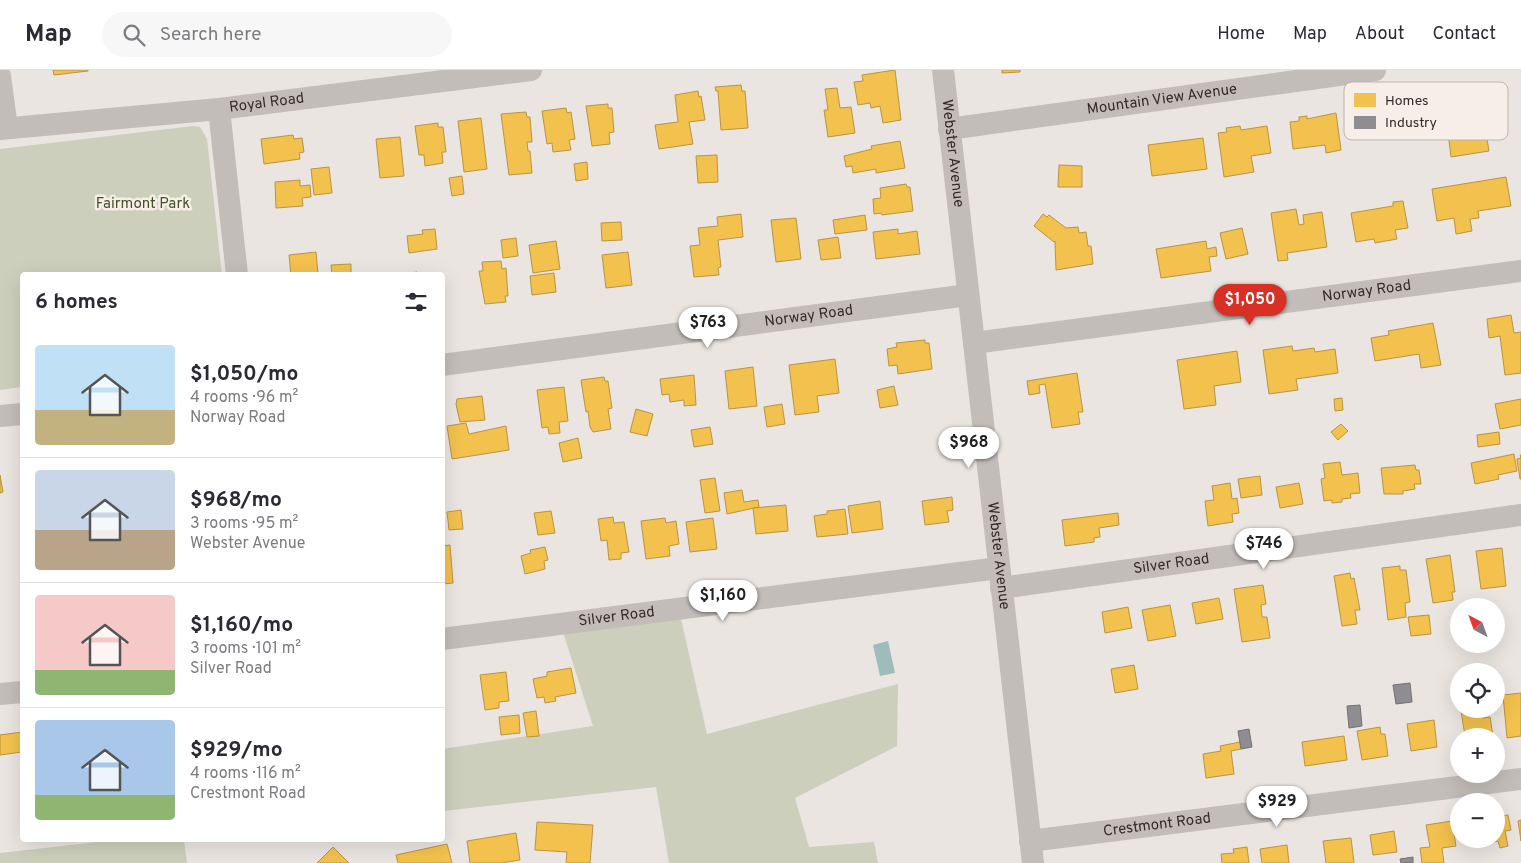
<!DOCTYPE html>
<html lang="en">
<head>
<meta charset="utf-8">
<style>
  :root { --surface:#fff; --page:#f7f7f7; --text:#2b2b33; --muted:#7c7c81; --line:#e1e1e2; --accent:#d93025 }
  body { margin:0; font-family:Overpass,sans-serif; background:var(--page); color:var(--text); height:100vh; display:flex; flex-direction:column; font-size:19px; white-space:nowrap }
  * { box-sizing:border-box; margin:0 }
  p { font-size:16px; color:var(--muted) }
  .icon { flex:none; width:28px; height:28px; fill:none; stroke:currentColor; stroke-width:2; stroke-linecap:round; stroke-linejoin:round }
  .map { position:relative; flex:1; overflow:hidden }
  .sheet { position:absolute; left:20px; top:202px; width:425px; height:570px; display:flex; flex-direction:column; background:var(--surface); border-radius:5px; box-shadow:0 5px 20px #0002 }
  .sheet>* { flex:none }
  .needle { width:32px; rotate:319deg }
  .tools { position:absolute; left:1450px; top:528px; display:grid; gap:10px }
  .tools a { display:grid; place-items:center; width:55px; height:55px; border-radius:50%; background:var(--surface); box-shadow:0 5px 20px #0002; font-size:25px }
  .price { position:absolute; translate:-50% -42px; padding:0 11px; border-radius:18px; background:#fff; color:#222; font-size:16px; line-height:32px; filter:drop-shadow(0 1px 2px #0008) }
  .price::after { content:''; position:absolute; left:50%; top:30px; width:15px; height:11px; margin-left:-8px; background:inherit; clip-path:polygon(0 0,100% 0,50% 100%) }
  .price.active { background:var(--accent); color:#fff }
  ul { padding:0; list-style:none }
  li { display:flex; align-items:center; gap:15px; height:125px; padding:0 15px }
  li+li { border-top:1px solid var(--line) }
  li span { display:grid; place-items:center; flex:none; width:140px; height:100px; border-radius:5px; color:#555 }
  li>.icon { margin-inline-start:auto }
  span .icon { width:60px; height:60px; fill:#fffc; stroke-width:1 }
  li b { font-size:21px }
  h2 { display:flex; justify-content:space-between; align-items:center; height:60px; padding:0 15px; font-size:21px }
  header { display:flex; align-items:center; gap:30px; box-sizing:border-box; height:70px; padding:0 25px; background:var(--surface); border-bottom:1px solid var(--line) }
  header strong { font-size:24px }
  nav { display:flex; gap:28px; margin-inline-start:auto; font-size:18px }
  .search { width:350px; height:45px; background:var(--page); display:flex; align-items:center; gap:12px; box-sizing:border-box; padding:0 18px; border-radius:28px; color:var(--muted); font-size:19px }
  .map>svg:first-child { display:block }
</style>
</head>
<body>
<header>
<strong>Map</strong>
<div class="search"><svg class="icon" aria-label="search" viewBox="0 0 24 24"><circle cx="10" cy="10" r="6"/><path d="M15 15l6 6"/></svg>Search here</div>
<nav><a>Home</a><a>Map</a><a>About</a><a>Contact</a></nav>
</header>
<div class="map">
<svg width="1521" height="793" viewBox="0 0 1521 793">
  <rect width="100%" height="100%" fill="#eae5e0"/>
  <g fill="#cccfbb">
    <polygon points="193,56 200,57 207,69 222,205 22,205 22,317 0,320 0,79"/>
    <polygon points="681,549 707,664 898,614 897,676 795,728 809,777 874,772 878,793 669,793 656,717 443,741 442,679 593,656 562,559"/>
    <polygon points="115,770 184,770 187,793 0,793 0,783"/>
  </g>
  <polygon fill="#9dbcba" points="888,571 895,603 880,606 873,575"/>
  <g fill="#f2c14e" stroke="#b99442">
    <polygon points="53,0 88,0 88,1 54,5"/>
    <polygon points="895,0 901,50 883,53 880,36 871,38 870,33 858,35 854,12 863,11 862,5"/>
    <polygon points="1002,0 1020,0 1020,2 1002,3"/>
    <polygon points="741,15 742,21 745,21 748,58 721,60 718,21 716,21 715,17"/>
    <polygon points="837,18 840,38 851,37 855,63 828,67 824,40 828,40 825,19"/>
    <polygon points="698,21 699,27 701,26 705,50 689,52 693,74 659,79 655,55 678,52 675,25"/>
    <polygon points="1482,25 1485,48 1474,49 1476,64 1486,63 1489,81 1451,87 1444,30"/>
    <polygon points="608,34 608,38 612,38 614,62 609,63 610,74 592,76 586,36"/>
    <polygon points="566,38 567,43 571,42 575,69 569,70 571,80 553,82 552,73 547,74 542,41"/>
    <polygon points="526,42 527,47 530,47 532,72 527,72 528,81 530,81 532,103 509,105 501,44"/>
    <polygon points="1336,43 1341,80 1326,83 1325,75 1293,79 1290,52 1299,51 1299,47 1307,46 1307,49"/>
    <polygon points="481,48 487,99 464,102 458,51"/>
    <polygon points="438,53 438,57 443,57 446,82 442,82 443,93 425,96 424,85 419,85 415,56"/>
    <polygon points="1240,56 1241,60 1267,56 1271,83 1251,86 1254,102 1224,107 1218,63 1227,62 1226,58"/>
    <polygon points="293,65 294,69 302,68 304,82 299,83 300,89 264,94 261,69"/>
    <polygon points="400,67 404,106 380,108 376,69"/>
    <polygon points="1203,68 1207,99 1152,106 1148,75"/>
    <polygon points="900,71 905,98 876,103 876,99 853,103 852,96 846,97 844,86 872,79 871,76"/>
    <polygon points="717,85 718,112 698,113 696,86"/>
    <polygon points="587,92 588,109 576,111 574,94"/>
    <polygon points="1059,95 1082,96 1082,117 1058,117"/>
    <polygon points="329,97 332,123 314,125 311,99"/>
    <polygon points="462,106 464,124 452,126 449,108"/>
    <polygon points="1506,107 1511,136 1478,141 1479,148 1470,149 1472,161 1456,164 1454,148 1437,151 1432,119"/>
    <polygon points="300,110 300,116 310,115 311,127 302,128 303,136 276,138 275,112"/>
    <polygon points="906,114 907,117 910,117 913,141 882,145 881,143 874,144 873,129 881,128 880,118"/>
    <polygon points="1403,131 1408,158 1395,160 1397,169 1375,173 1374,169 1356,172 1351,143 1393,136 1393,132"/>
    <polygon points="1296,139 1299,155 1304,154 1303,145 1322,142 1327,177 1287,183 1288,190 1278,191 1271,143"/>
    <polygon points="741,144 743,167 718,170 721,197 718,198 719,205 694,207 690,176 700,175 698,158 718,156 717,147"/>
    <polygon points="1043,144 1047,147 1049,145 1066,158 1078,157 1079,163 1086,162 1088,176 1091,176 1093,194 1056,200 1055,171 1054,172 1034,156"/>
    <polygon points="865,145 867,160 835,164 833,150"/>
    <polygon points="796,148 801,189 776,192 771,150"/>
    <polygon points="621,152 622,170 602,171 601,153"/>
    <polygon points="1242,158 1248,184 1226,189 1220,163"/>
    <polygon points="435,159 437,179 409,183 407,166 423,164 422,160"/>
    <polygon points="898,159 898,164 917,161 920,184 876,189 873,162"/>
    <polygon points="838,167 841,188 821,190 818,170"/>
    <polygon points="516,168 518,186 503,188 501,170"/>
    <polygon points="556,171 560,199 533,203 529,175"/>
    <polygon points="1206,171 1207,179 1216,177 1217,186 1209,187 1211,201 1161,208 1156,179"/>
    <polygon points="316,182 318,204 327,203 327,205 291,205 289,185"/>
    <polygon points="628,182 632,215 606,218 602,185"/>
    <polygon points="501,191 502,199 506,198 508,226 505,226 506,232 485,234 479,201 483,201 482,192"/>
    <polygon points="351,194 351,205 332,205 331,195"/>
    <polygon points="417,202 417,205 398,205"/>
    <polygon points="554,203 556,222 532,225 530,206"/>
    <polygon points="1511,245 1514,263 1521,262 1521,303 1505,305 1500,266 1489,268 1487,249"/>
    <polygon points="1433,253 1441,295 1421,298 1419,284 1375,291 1371,268 1389,265 1388,261"/>
    <polygon points="925,270 925,273 929,273 932,299 898,304 897,295 889,296 887,279 897,277 896,273"/>
    <polygon points="1292,276 1293,281 1314,278 1315,282 1335,279 1338,303 1296,309 1298,320 1269,324 1263,280"/>
    <polygon points="1237,281 1241,312 1214,316 1216,335 1184,339 1177,290"/>
    <polygon points="835,289 839,323 817,326 819,342 795,345 789,295"/>
    <polygon points="753,297 757,336 729,339 725,301"/>
    <polygon points="1077,303 1083,342 1078,342 1080,354 1052,358 1045,314 1039,315 1040,323 1029,325 1027,311"/>
    <polygon points="694,305 696,335 684,336 684,330 670,332 669,324 662,325 660,309"/>
    <polygon points="604,307 605,311 608,311 612,338 608,339 611,359 593,362 590,357 588,341 586,342 581,310"/>
    <polygon points="894,316 898,335 880,338 877,320"/>
    <polygon points="564,317 568,351 559,352 560,363 549,364 548,357 542,358 537,320"/>
    <polygon points="482,326 485,350 460,352 456,334 457,329"/>
    <polygon points="1342,328 1343,340 1335,341 1334,329"/>
    <polygon points="1521,329 1521,355 1500,359 1495,334"/>
    <polygon points="782,334 785,354 767,357 764,337"/>
    <polygon points="636,339 653,344 647,366 630,362"/>
    <polygon points="466,353 469,364 506,356 509,380 452,389 447,356"/>
    <polygon points="1341,354 1348,361 1338,370 1331,362"/>
    <polygon points="710,357 713,374 694,377 691,360"/>
    <polygon points="1499,362 1500,374 1478,377 1477,365"/>
    <polygon points="578,368 582,388 563,392 559,373"/>
    <polygon points="1514,384 1517,401 1498,405 1499,409 1475,414 1471,393"/>
    <polygon points="1520,385 1521,385 1521,409 1520,409 1517,389 1521,388"/>
    <polygon points="1340,392 1342,405 1358,403 1360,423 1350,424 1351,428 1342,429 1342,432 1332,433 1332,430 1324,431 1321,409 1325,408 1323,394"/>
    <polygon points="1415,395 1416,400 1419,400 1421,414 1414,414 1415,419 1403,421 1403,424 1384,424 1381,398"/>
    <polygon points="0,405 3,422 0,423"/>
    <polygon points="1260,406 1262,425 1241,428 1238,409"/>
    <polygon points="715,408 720,441 705,443 700,410"/>
    <polygon points="1230,413 1232,429 1237,428 1239,443 1232,444 1233,452 1208,456 1205,431 1214,430 1212,416"/>
    <polygon points="1299,413 1303,434 1280,438 1276,417"/>
    <polygon points="742,420 744,432 758,430 759,437 727,444 724,423"/>
    <polygon points="952,427 953,440 947,441 949,452 925,455 922,431"/>
    <polygon points="880,431 883,459 852,463 848,436"/>
    <polygon points="786,435 788,461 756,464 753,438"/>
    <polygon points="845,439 848,464 817,467 814,446 827,444 827,441"/>
    <polygon points="461,440 463,459 449,460 447,442"/>
    <polygon points="551,441 555,463 538,465 534,443"/>
    <polygon points="1118,443 1119,455 1099,458 1100,467 1094,468 1094,472 1065,476 1062,450"/>
    <polygon points="613,447 614,453 624,452 629,482 621,483 621,489 609,490 607,470 601,471 598,449"/>
    <polygon points="665,448 666,453 676,451 679,474 669,476 670,486 646,489 641,451"/>
    <polygon points="713,448 717,479 690,482 686,452"/>
    <polygon points="450,475 453,513 442,514 442,476"/>
    <polygon points="545,477 548,490 544,491 545,499 525,504 521,486 531,483 530,480"/>
    <polygon points="1502,478 1506,516 1481,519 1476,481"/>
    <polygon points="1450,485 1455,522 1452,522 1453,530 1433,533 1426,489"/>
    <polygon points="1400,496 1400,500 1406,500 1410,532 1405,533 1406,547 1388,550 1382,498"/>
    <polygon points="1350,503 1351,509 1354,508 1360,540 1355,540 1357,554 1342,556 1334,506"/>
    <polygon points="1263,515 1266,534 1261,535 1262,547 1267,547 1270,568 1242,572 1234,519"/>
    <polygon points="1219,528 1223,549 1196,554 1192,533"/>
    <polygon points="1170,535 1176,566 1148,571 1142,540"/>
    <polygon points="1128,537 1132,558 1105,563 1102,542"/>
    <polygon points="1429,545 1431,564 1411,566 1408,547"/>
    <polygon points="1134,595 1138,619 1115,623 1111,599"/>
    <polygon points="571,598 576,623 555,627 556,631 545,633 544,627 537,628 533,609 547,606 547,602"/>
    <polygon points="506,602 509,631 499,632 499,638 485,640 480,605"/>
    <polygon points="1521,623 1521,666 1507,668 1503,625"/>
    <polygon points="1482,639 1483,648 1490,647 1493,666 1465,666 1461,641"/>
    <polygon points="536,641 539,666 527,667 523,643"/>
    <polygon points="519,645 520,663 501,665 499,647"/>
    <polygon points="1434,650 1437,677 1411,681 1407,654"/>
    <polygon points="1380,657 1381,664 1385,664 1388,686 1362,690 1357,661"/>
    <polygon points="22,662 22,682 0,685 0,665"/>
    <polygon points="1344,666 1347,690 1305,696 1302,672"/>
    <polygon points="1240,672 1241,679 1231,681 1234,704 1206,708 1203,684 1221,681 1220,676"/>
    <polygon points="1508,745 1511,760 1505,761 1508,776 1500,778 1498,771 1481,774 1480,769 1496,769 1496,747"/>
    <polygon points="1521,750 1521,771 1518,751"/>
    <polygon points="1452,751 1456,776 1442,778 1444,793 1422,793 1420,778 1430,777 1426,755"/>
    <polygon points="537,752 593,755 590,793 566,793 567,782 535,780"/>
    <polygon points="1394,761 1397,782 1373,785 1370,765"/>
    <polygon points="516,763 520,790 501,793 470,793 467,771"/>
    <polygon points="1351,768 1354,793 1326,793 1323,771"/>
    <polygon points="447,774 452,793 398,793 396,785"/>
    <polygon points="1287,775 1289,793 1262,793 1260,779"/>
    <polygon points="333,777 349,793 317,793"/>
    <polygon points="1247,777 1249,793 1222,793 1221,784 1234,783 1233,779"/>
  </g>
  <g fill="#8d8d92" stroke="#727072">
    <polygon points="1410,613 1412,632 1396,634 1393,615"/>
    <polygon points="1360,635 1362,656 1349,658 1347,636"/>
    <polygon points="1249,659 1252,677 1241,679 1238,661"/>
    <polygon points="1413,787 1413,793 1401,793 1400,789"/>
  </g>
  <g fill="none" stroke-linecap="round" stroke-linejoin="round">
    <g stroke="#c3bdb9" stroke-width="22">
      <path id="s1" d="M943,0L1033,793"/>
      <polyline points="0,6 7,58"/>
      <polyline points="219,39 237,205"/>
      <path id="s2" d="M0,59L219,39L531,0"/>
      <path id="s3" d="M949,59L1375,0"/>
      <path id="s4" d="M974,273L1521,201"/>
      <path id="s5" d="M442,295L968,225"/>
      <polyline points="0,346 22,344"/>
      <path id="s6" d="M1001,518L1521,445"/>
      <path id="s7" d="M442,569L999,498"/>
      <polyline points="0,624 22,622"/>
      <path id="s8" d="M1030,771L1521,709"/>
    </g>
  </g>
  <g text-anchor="middle" dominant-baseline="central" stroke-width="5" stroke-linejoin="round" paint-order="stroke">
    <g font-size="15" fill="#342b27" stroke="#f7efe7">
      <text stroke="none"><textPath href="#s3" startOffset="215">Mountain View Avenue</textPath></text>
      <text stroke="none"><textPath href="#s2" startOffset="268">Royal Road</textPath></text>
      <text stroke="none"><textPath href="#s1" startOffset="84">Webster Avenue</textPath></text>
      <text stroke="none"><textPath href="#s4" startOffset="396">Norway Road</textPath></text>
      <text stroke="none"><textPath href="#s5" startOffset="370">Norway Road</textPath></text>
      <text stroke="none"><textPath href="#s1" startOffset="489">Webster Avenue</textPath></text>
      <text stroke="none"><textPath href="#s6" startOffset="172">Silver Road</textPath></text>
      <text stroke="none"><textPath href="#s7" startOffset="176">Silver Road</textPath></text>
      <text stroke="none"><textPath href="#s8" startOffset="128">Crestmont Road</textPath></text>
    </g>
    <g font-size="15" fill="#44502d" stroke="#f7efe7">
      <text x="143" y="134">Fairmont Park</text>
    </g>
  </g>
  <rect x="1344" y="12" width="164" height="58" rx="8" fill="#f7efe7" stroke="#bcb4ad" stroke-width="1"/>
  <rect x="1354" y="23" width="22" height="14" fill="#f2c14e"/>
  <rect x="1354" y="46" width="22" height="13" fill="#8d8d92"/>
  <g font-size="14" fill="#342b27">
    <text x="1385" y="35">Homes</text>
    <text x="1385" y="57">Industry</text>
  </g>
</svg>
<div class="tools">
<a><svg class="needle" viewBox="-14 -14 28 28"><path d="M0-13l5 13h-10z" fill="#e53935"/><path d="M0 13l5-13h-10z" fill="#7c7c81"/></svg></a>
<a><svg class="icon" aria-label="locate" viewBox="0 0 24 24"><circle cx="12" cy="12" r="6"/><path d="M12 2v4M12 18v4M2 12h4M18 12h4"/></svg></a>
<a>+</a>
<a>−</a>
</div>
<b class="price active" style="left:1250px;top:256px">$1,050</b>
<b class="price" style="left:708px;top:279px">$763</b>
<b class="price" style="left:969px;top:399px">$968</b>
<b class="price" style="left:1264px;top:500px">$746</b>
<b class="price" style="left:723px;top:552px">$1,160</b>
<b class="price" style="left:1277px;top:758px">$929</b>
<section class="sheet">
<h2>6 homes<svg class="icon" aria-label="filters" viewBox="0 0 24 24"><path d="M4 7h16M4 17h16"/><circle cx="9" cy="7" r="2"/><circle cx="15" cy="17" r="2"/></svg></h2>
<ul>
<li><span style="background:linear-gradient(#bfe0f5 65%,#c2b280 0)"><svg class="icon" aria-label="home" viewBox="0 0 24 24"><path d="M3 11l9-7 9 7M6 9v11h12V9"/></svg></span><div><b>$1,050/mo</b><p>4 rooms · 96 m²</p><p>Norway Road</p></div></li>
<li><span style="background:linear-gradient(#c9d6e8 60%,#b9a48a 0)"><svg class="icon" aria-label="home" viewBox="0 0 24 24"><path d="M3 11l9-7 9 7M6 9v11h12V9"/></svg></span><div><b>$968/mo</b><p>3 rooms · 95 m²</p><p>Webster Avenue</p></div></li>
<li><span style="background:linear-gradient(#f6c9c9 75%,#8fb573 0)"><svg class="icon" aria-label="home" viewBox="0 0 24 24"><path d="M3 11l9-7 9 7M6 9v11h12V9"/></svg></span><div><b>$1,160/mo</b><p>3 rooms · 101 m²</p><p>Silver Road</p></div></li>
<li><span style="background:linear-gradient(#a9c7e8 75%,#8fb573 0)"><svg class="icon" aria-label="home" viewBox="0 0 24 24"><path d="M3 11l9-7 9 7M6 9v11h12V9"/></svg></span><div><b>$929/mo</b><p>4 rooms · 116 m²</p><p>Crestmont Road</p></div></li>
</ul>
</section>
</div>
</body>
</html>
